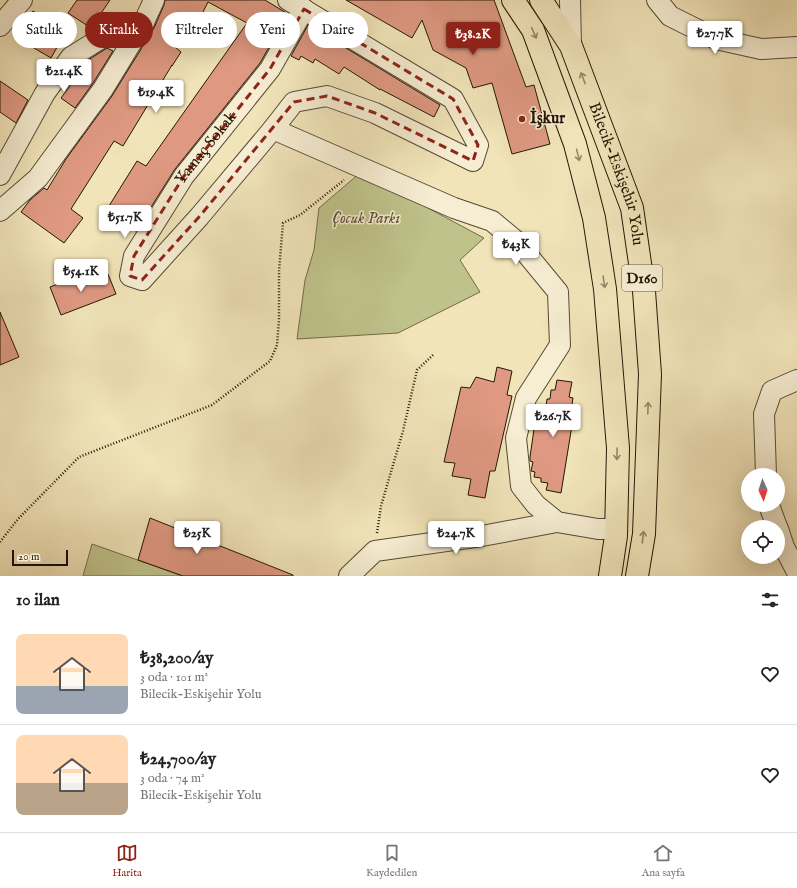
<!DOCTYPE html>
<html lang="tr">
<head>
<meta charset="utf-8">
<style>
  :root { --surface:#fff; --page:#f2f2f2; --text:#222; --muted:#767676; --line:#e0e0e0; --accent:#8f2418 }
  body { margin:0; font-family:"IM FELL English",serif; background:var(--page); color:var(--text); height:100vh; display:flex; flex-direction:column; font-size:15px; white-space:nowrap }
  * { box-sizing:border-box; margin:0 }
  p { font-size:13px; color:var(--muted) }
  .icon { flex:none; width:22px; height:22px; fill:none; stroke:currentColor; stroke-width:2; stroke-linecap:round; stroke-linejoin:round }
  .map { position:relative; height:576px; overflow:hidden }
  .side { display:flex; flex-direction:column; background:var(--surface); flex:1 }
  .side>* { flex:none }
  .guide { position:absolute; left:12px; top:12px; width:400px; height:36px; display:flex; gap:8px }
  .needle { width:26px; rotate:177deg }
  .buttons { position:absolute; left:741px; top:468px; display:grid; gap:8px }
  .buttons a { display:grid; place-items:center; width:44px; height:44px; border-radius:50%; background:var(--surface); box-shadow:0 4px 16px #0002; font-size:20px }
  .scale { position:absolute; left:12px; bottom:10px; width:56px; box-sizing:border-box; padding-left:4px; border:2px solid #231706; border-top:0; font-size:11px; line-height:14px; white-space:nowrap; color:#231706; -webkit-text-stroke:3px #f6edd2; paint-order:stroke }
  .price { position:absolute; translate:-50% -34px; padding:0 9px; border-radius:4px; background:#fff; color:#222; font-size:13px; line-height:26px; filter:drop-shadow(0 1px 2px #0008) }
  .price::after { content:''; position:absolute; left:50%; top:24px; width:12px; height:9px; margin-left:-6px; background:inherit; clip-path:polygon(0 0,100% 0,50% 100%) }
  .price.current { background:var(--accent); color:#fff }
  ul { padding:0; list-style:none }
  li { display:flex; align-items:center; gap:12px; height:100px; padding:0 16px }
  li+li { border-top:1px solid var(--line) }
  li span { display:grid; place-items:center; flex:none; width:112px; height:80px; border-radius:8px; color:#555 }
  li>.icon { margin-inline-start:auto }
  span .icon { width:48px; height:48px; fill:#fffc; stroke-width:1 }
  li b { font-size:17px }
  h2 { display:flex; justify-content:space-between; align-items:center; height:48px; padding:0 16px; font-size:17px }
  .chip { padding:0 14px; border-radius:18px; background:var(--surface); box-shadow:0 4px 16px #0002; font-size:14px; line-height:36px }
  .chip.current { background:var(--accent); color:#fff }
  .tab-bar { display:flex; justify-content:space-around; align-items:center; height:56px; border-top:1px solid var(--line); background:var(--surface); font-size:11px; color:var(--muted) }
  .tab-bar a { display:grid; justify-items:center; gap:2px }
  .tab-bar .current { color:var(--accent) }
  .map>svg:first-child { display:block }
</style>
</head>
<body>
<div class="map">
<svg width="797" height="576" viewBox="0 0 797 576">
  <rect width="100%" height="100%" fill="#f1e4b9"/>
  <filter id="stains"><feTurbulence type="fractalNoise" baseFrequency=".005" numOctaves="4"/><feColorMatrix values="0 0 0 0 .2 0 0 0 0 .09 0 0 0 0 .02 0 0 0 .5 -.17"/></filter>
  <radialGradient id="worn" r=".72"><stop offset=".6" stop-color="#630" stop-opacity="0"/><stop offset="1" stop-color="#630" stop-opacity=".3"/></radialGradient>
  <g fill="#bfc28b" stroke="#716c48">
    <polygon points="361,172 484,238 460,260 480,292 398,333 297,339 305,280 314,250 319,208"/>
    <polygon points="92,544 183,576 83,576"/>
  </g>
  <g fill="#df9982" stroke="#231706">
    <polygon points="77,0 110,0 91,28 68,13"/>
    <polygon points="165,0 265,0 288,14 260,63 175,169 136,231 104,214 137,161 146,166 247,23 208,2 197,24 191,21 175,47 181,52 172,66 172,65 123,146 114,141 71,209 83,218 64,243 21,212 30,200 44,188 47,190 66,159 112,96 154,28 164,5"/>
    <polygon points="346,0 494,0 526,87 534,85 550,144 512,154 492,83 473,88 466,68 433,50 422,20 412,38"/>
    <polygon points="33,11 66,31 51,58 17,38"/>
    <polygon points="308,25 440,105 434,117 380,89 380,90 344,67 339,74 315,59 313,63 301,56 299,60 291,56"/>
    <polygon points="107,48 113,51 93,83 75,108 61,98 80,72 85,62"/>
    <polygon points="0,81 28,100 16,123 0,112"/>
    <polygon points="108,274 116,294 61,315 50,287 74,278 77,286"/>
    <polygon points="0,312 19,357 0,365"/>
    <polygon points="497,367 512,371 507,395 512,396 495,471 490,471 485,498 468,495 471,479 452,476 455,463 444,462 461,387 470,388 476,377 494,382"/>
    <polygon points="557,380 572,382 569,397 573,398 570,418 573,419 561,493 546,490 548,483 541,482 541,478 534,477 535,472 531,471 533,462 530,461 530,457 536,415 540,415 542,406 546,406 547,399 550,399 551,390 555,390"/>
    <polygon points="150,518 293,575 293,576 183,576 138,560"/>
  </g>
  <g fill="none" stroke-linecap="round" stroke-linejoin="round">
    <g stroke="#564a33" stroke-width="22">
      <g id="minor">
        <polyline points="288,0 453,99 478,145 473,161 375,113 327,96 294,102 273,129 454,208 492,221 516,241 558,292 560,345 526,398 516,438 521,486 536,505 557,522 598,529 616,529"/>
        <polyline points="570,0 571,46"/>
        <polyline points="657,0 670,16 716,39 761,49 797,47"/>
        <polyline points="0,26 22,0"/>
        <path id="s1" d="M273,129L199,217L142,280L130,276L134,256L184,176L270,69L304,9"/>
        <polyline points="0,175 45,93 71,57 100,39 114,28 144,22"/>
        <polyline points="0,211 38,178 103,89 144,22 154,0"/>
        <polyline points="766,475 764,414 772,391 797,380"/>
        <polyline points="769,505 777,527"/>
        <polyline points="778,529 784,547 797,572"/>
        <polyline points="349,576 375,551 482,536 557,522"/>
      </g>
    </g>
    <g stroke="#231706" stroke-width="24">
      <g id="major">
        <polyline points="513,0 533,30 575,144 594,218 605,289 618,448 616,536 610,576"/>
        <path id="s2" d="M541,0L571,46L632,208L644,291L650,374L644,534L637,576"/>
      </g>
    </g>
    <g stroke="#231706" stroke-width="2.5" stroke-dasharray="1 2" stroke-linecap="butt">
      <polyline points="377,533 381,506 403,431 417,370 433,355"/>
      <polyline points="0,542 18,519 79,457 212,405 270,361 277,345 279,320 279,271 283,223 300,215 344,180"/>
    </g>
    <use href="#minor" stroke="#f6edd2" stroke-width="20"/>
    <use href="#major" stroke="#f1e4b9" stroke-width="22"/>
  </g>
  <defs><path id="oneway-shaft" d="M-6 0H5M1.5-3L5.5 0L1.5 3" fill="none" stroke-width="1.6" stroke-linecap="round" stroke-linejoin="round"/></defs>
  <g stroke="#948868">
    <use href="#oneway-shaft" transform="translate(534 33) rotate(66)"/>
    <use href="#oneway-shaft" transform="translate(583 78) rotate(-111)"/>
    <use href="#oneway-shaft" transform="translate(578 155) rotate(76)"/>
    <use href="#oneway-shaft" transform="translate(604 282) rotate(81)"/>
    <use href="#oneway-shaft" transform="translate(648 408) rotate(-88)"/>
    <use href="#oneway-shaft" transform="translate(617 454) rotate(91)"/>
    <use href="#oneway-shaft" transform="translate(643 537) rotate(-83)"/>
  </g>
  <path fill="none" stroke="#8f2418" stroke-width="3" stroke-dasharray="8 5" stroke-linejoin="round" d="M304,9L453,99L478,145L473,161L375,113L327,96L294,102L199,217L142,280L130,276L134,256L184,176L270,69Z"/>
  <circle fill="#8f2418" stroke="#f6edd2" stroke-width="1.5" cx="522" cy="119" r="4"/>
  <g text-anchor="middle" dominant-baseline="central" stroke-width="3" stroke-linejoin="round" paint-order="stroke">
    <rect fill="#f6edd2" stroke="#625743" stroke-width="1" x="622" y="265" width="40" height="26" rx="3"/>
    <g font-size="15" font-weight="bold" fill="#231706">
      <text x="642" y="278">D160</text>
    </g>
    <g font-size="16" font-weight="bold" fill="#231706" stroke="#f6edd2" text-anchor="start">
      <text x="530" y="119">İşkur</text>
    </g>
    <g font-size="16" fill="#231706" stroke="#f6edd2">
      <text stroke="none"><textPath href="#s1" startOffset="363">Yamaç Sokak</textPath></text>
      <text stroke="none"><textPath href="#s2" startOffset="191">Bilecik-Eskişehir Yolu</textPath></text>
    </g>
    <g font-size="16" font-style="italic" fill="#5a5335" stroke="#f6edd2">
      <text x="366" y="219">Çocuk Parkı</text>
    </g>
  </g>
  <rect width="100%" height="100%" filter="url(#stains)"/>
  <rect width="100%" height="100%" fill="url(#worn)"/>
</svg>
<div class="buttons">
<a><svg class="needle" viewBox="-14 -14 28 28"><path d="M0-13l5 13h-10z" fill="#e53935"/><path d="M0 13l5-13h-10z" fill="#767676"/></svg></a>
<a><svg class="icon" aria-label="locate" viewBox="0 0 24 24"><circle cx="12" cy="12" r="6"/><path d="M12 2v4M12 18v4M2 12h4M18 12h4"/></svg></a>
</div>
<div class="scale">20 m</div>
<b class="price" style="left:715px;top:55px">₺27.7K</b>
<b class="price current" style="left:473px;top:56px">₺38.2K</b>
<b class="price" style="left:64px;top:93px">₺21.4K</b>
<b class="price" style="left:156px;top:114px">₺19.4K</b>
<b class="price" style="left:125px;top:239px">₺51.7K</b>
<b class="price" style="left:516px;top:266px">₺43K</b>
<b class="price" style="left:81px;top:293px">₺54.1K</b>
<b class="price" style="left:553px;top:438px">₺26.7K</b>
<b class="price" style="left:197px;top:555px">₺25K</b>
<b class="price" style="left:456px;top:555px">₺24.7K</b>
<div class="guide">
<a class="chip">Satılık</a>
<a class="chip current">Kiralık</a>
<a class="chip">Filtreler</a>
<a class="chip">Yeni</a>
<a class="chip">Daire</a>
</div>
</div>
<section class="side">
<h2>10 ilan<svg class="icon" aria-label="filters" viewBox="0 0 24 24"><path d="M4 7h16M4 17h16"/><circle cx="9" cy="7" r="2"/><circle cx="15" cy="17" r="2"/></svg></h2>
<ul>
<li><span style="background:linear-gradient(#ffd9b3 65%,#9aa5b1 0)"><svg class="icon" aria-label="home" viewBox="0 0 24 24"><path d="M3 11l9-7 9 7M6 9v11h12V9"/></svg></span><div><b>₺38,200/ay</b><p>3 oda · 101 m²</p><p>Bilecik-Eskişehir Yolu</p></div><svg class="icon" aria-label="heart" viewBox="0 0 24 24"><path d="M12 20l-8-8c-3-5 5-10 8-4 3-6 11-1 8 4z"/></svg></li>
<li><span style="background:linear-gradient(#ffd9b3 60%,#b9a48a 0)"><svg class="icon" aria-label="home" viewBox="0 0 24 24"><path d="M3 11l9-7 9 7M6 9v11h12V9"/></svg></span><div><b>₺24,700/ay</b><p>3 oda · 74 m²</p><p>Bilecik-Eskişehir Yolu</p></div><svg class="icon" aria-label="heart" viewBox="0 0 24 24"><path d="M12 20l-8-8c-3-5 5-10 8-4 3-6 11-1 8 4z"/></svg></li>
</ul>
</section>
<nav class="tab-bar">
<a class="current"><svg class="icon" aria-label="map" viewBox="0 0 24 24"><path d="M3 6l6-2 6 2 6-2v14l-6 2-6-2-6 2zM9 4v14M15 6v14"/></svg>Harita</a>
<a><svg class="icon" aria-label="saved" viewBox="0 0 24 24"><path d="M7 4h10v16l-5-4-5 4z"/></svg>Kaydedilen</a>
<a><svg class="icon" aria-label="home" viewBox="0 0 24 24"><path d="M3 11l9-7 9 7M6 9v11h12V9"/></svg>Ana sayfa</a>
</nav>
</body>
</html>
